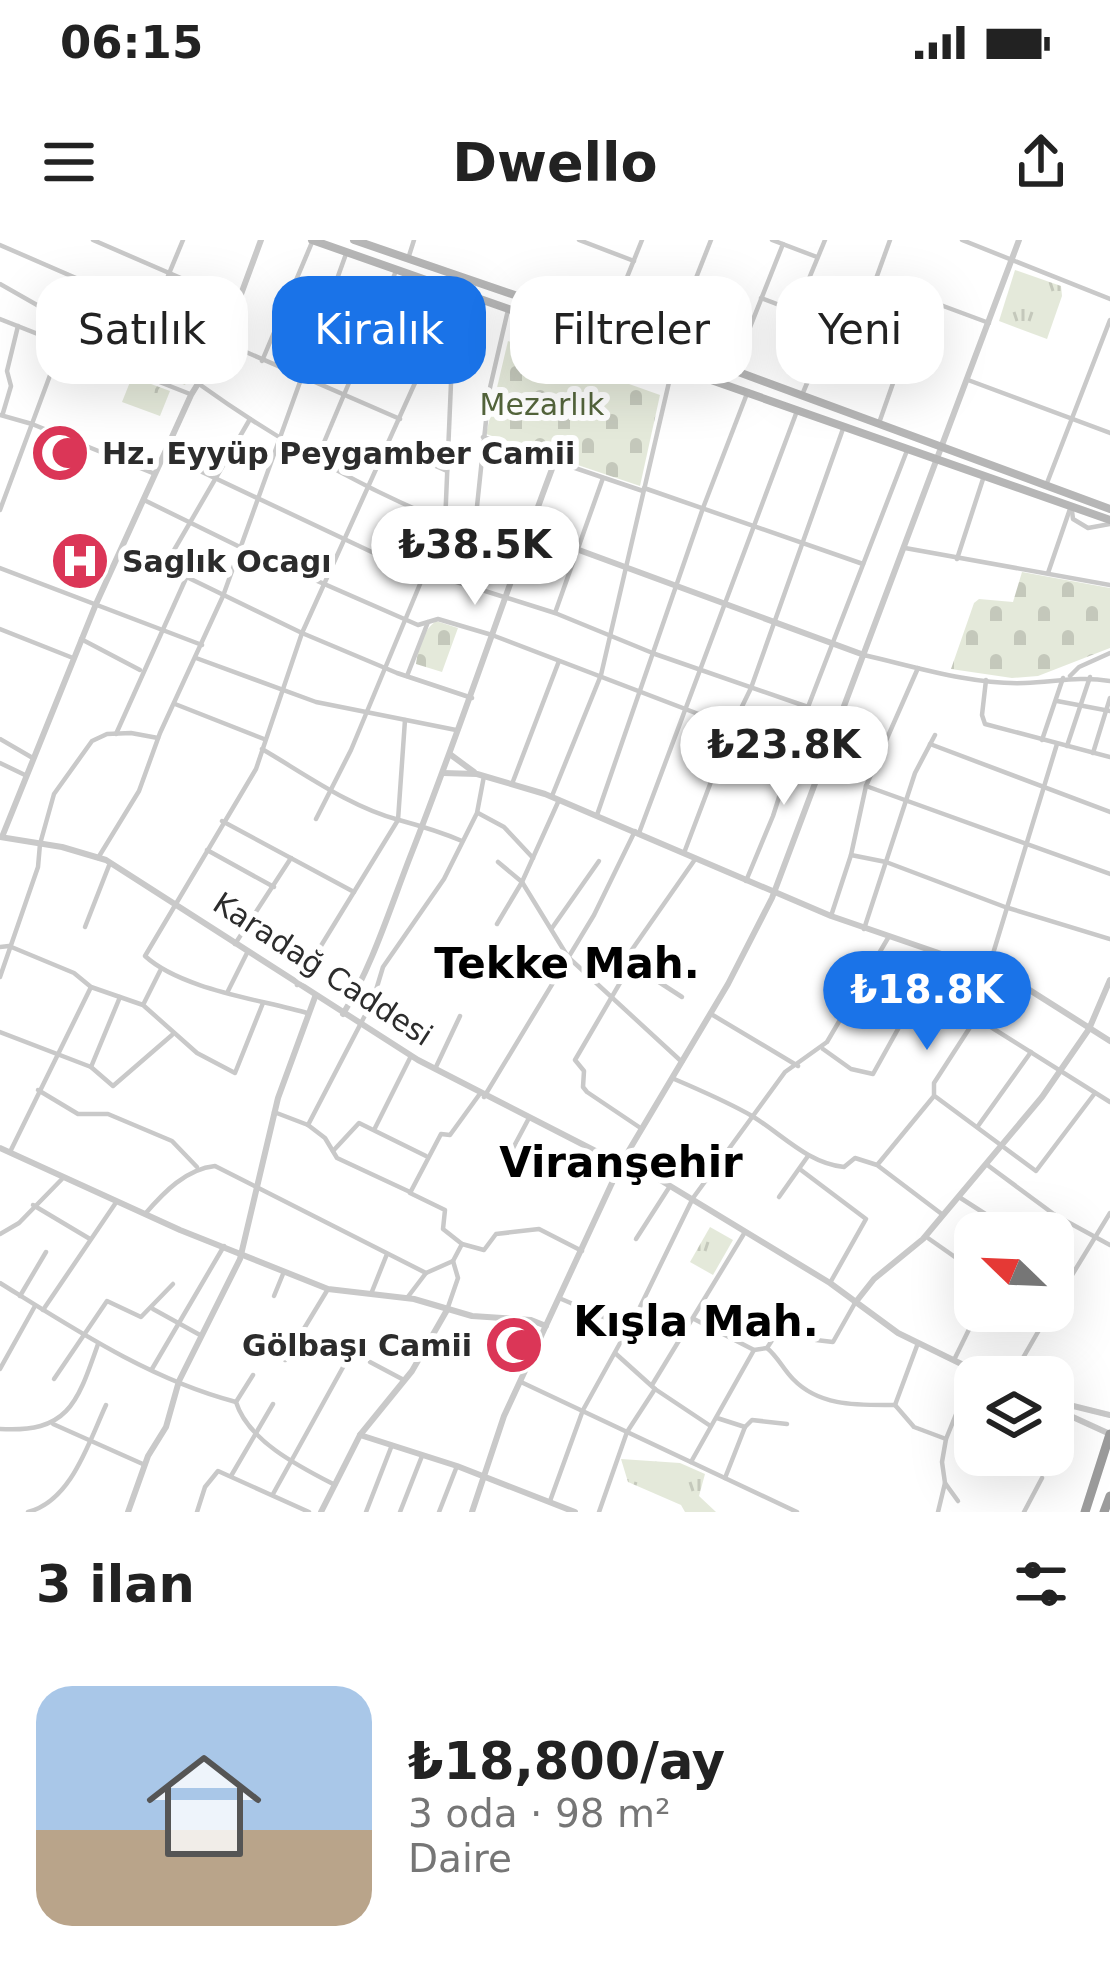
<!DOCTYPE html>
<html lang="tr">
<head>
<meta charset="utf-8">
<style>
  :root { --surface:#fff; --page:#f6f6f6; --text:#222; --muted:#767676; --accent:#1a73e8 }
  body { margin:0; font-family:"DejaVu Sans",sans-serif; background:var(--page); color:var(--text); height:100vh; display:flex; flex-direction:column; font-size:45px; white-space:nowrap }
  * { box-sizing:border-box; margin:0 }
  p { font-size:39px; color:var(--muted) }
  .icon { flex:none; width:66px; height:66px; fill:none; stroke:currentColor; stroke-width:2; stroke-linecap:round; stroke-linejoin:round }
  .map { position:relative; height:1272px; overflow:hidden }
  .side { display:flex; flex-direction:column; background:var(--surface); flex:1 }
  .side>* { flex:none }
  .guide { position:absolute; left:36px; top:36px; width:1038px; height:108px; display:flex; gap:24px }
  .needle { width:78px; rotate:293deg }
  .controls { position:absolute; left:954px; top:972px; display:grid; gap:24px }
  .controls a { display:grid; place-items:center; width:120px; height:120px; border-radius:24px; background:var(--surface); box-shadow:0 12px 48px #0002; font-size:60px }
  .price { position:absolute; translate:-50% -102px; padding:0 27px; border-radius:42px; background:#fff; color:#222; font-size:39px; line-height:78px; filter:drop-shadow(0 3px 6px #0008) }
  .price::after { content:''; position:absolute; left:50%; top:72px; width:36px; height:27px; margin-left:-18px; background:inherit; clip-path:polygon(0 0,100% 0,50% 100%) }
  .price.selected { background:var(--accent); color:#fff }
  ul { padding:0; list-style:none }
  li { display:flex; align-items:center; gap:36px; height:300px; padding:0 36px }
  li span { display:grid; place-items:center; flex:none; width:336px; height:240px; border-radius:36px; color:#555 }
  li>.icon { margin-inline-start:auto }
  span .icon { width:144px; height:144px; fill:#fffc; stroke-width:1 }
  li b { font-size:51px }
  h2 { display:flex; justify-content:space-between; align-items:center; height:144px; padding:0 36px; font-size:51px }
  .tag { padding:0 42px; border-radius:36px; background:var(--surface); box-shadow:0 12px 48px #0002; font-size:42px; line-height:108px }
  .tag.selected { background:var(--accent); color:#fff }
  .status { display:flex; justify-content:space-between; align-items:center; height:84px; padding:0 60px; background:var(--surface); direction:ltr }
  .status svg { height:33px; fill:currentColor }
  header { display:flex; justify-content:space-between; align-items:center; height:156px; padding:0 36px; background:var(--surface); font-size:54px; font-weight:800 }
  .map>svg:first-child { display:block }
</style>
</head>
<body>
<div class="status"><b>06:15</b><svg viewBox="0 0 49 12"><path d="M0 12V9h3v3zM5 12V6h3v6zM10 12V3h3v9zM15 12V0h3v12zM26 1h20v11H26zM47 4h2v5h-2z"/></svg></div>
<header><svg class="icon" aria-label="menu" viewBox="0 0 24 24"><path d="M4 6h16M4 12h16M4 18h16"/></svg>Dwello<svg class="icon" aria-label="share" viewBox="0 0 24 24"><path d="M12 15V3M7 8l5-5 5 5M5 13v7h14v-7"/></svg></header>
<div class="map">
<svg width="1110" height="1272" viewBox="0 0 1110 1272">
  <defs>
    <pattern id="forest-crowns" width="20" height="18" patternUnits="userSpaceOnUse" patternTransform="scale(3)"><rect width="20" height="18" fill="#e4e9da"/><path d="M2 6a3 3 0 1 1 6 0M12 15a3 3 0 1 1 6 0" fill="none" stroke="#c4c8bb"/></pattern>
    <pattern id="cemetery-stones" width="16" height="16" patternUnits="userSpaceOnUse" patternTransform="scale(3)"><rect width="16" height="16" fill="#e4e9da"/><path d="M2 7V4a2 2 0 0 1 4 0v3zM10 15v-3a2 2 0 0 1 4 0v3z" fill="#c4c8bb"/></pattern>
    <pattern id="park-tufts" width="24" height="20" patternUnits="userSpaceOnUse" patternTransform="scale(3)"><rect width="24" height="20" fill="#e4e9da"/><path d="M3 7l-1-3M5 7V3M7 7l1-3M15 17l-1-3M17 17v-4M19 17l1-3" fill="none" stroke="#c4c8bb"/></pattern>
  </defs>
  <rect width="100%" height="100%" fill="#fff"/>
  <polygon fill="url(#forest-crowns)" points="132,137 170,151 160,176 122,162"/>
  <g fill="url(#cemetery-stones)">
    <polygon points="508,101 660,155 640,246 486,194"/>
    <polygon points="1022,332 1110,348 1110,408 1038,436 1012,438 951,429 974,363 979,359 1013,362"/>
    <path d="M436,381L458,388L442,432L416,424C419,406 421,393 436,381Z"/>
  </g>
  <g fill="url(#park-tufts)">
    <polygon points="1015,30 1061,46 1062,56 1047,99 999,81"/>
    <polygon points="882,50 913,65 897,108 862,93 877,51"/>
    <polygon points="134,70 204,101 185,145 114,117"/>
    <polygon points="710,987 733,1000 713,1035 690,1022"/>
    <polygon points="621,1219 680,1223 705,1234 699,1256 716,1272 685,1272 681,1265 628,1242"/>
  </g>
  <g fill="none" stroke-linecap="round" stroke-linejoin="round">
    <g stroke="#c9c9c9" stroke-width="4.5">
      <polyline points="93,0 236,62"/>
      <polyline points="579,0 634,21"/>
      <polyline points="772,0 817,17"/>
      <polyline points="962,0 1110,59"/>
      <polyline points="0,5 400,179"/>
      <polyline points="408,19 414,0"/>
      <polyline points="876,41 989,83"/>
      <polyline points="0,44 88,94 82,111"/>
      <polyline points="761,58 903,112"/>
      <polyline points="796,70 825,0"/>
      <polyline points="153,72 183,0"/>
      <polyline points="0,79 190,154"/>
      <polyline points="607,87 642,0"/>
      <polyline points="856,94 890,0"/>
      <polyline points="668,109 711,0"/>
      <polyline points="108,119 132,64"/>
      <polyline points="262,121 313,0"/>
      <polyline points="733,130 783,4"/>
      <polyline points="968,140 1110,193"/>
      <path d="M199,144C298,215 405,272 521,310"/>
      <polyline points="802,155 832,84"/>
      <polyline points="3,173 11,146 7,131 18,86"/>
      <polyline points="0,175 32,184 155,234"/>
      <polyline points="879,183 923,58"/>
      <polyline points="483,197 643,251"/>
      <polyline points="388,205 447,231"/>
      <polyline points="164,214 393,322 555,373 655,414 808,467"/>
      <polyline points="317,219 396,31"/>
      <polyline points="1047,243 1110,80"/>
      <polyline points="644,248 863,324"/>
      <polyline points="144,260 242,308 418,385 438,379 492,395 824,522"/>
      <polyline points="0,270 62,103"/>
      <polyline points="1072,271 1073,279 1088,288 1110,284"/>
      <polyline points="474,295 489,152 508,70"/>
      <polyline points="123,306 302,393 397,433 472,458"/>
      <polyline points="905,308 1110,345"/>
      <polyline points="957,319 983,239"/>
      <polyline points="166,324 250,179"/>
      <polyline points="0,328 202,405"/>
      <polyline points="1048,333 1071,266"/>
      <polyline points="555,373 603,238"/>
      <polyline points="0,389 73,418"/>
      <polyline points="81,399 140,430"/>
      <path d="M864,415C916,427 972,445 1025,443C1055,442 1079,436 1110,441"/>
      <polyline points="196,418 316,462 456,490"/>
      <polyline points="407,436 428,382"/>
      <polyline points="1070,436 1079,427 1110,413"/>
      <polyline points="986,440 982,475 985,484 1110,517"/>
      <polyline points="1057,461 1110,471"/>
      <polyline points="175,464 264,499"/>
      <polyline points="116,494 187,336"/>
      <polyline points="0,499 31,517"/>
      <polyline points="1042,500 1063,438"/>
      <polyline points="930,504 1110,572"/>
      <polyline points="1067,506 1090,437"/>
      <path d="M262,509C305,534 350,567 399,580C421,586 441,592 462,601"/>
      <polyline points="1093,513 1110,458"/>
      <polyline points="0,523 25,535"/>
      <polyline points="512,544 559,421"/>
      <polyline points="866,546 1110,634"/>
      <polyline points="552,556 601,435 673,125"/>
      <polyline points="478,573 504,587 533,618"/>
      <polyline points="597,575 703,268 748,151"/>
      <polyline points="316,579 351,510 445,284 451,143"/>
      <polyline points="222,581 354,652"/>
      <polyline points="639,593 797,171"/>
      <polyline points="207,610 274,647"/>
      <polyline points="684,613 731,489 751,448 844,186"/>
      <polyline points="851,615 886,622 1005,667 1110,699"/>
      <polyline points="98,618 139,551 160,493 223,356 346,14"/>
      <polyline points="498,622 522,642 568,717 682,822"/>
      <polyline points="746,641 773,576 808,467 908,208"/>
      <polyline points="831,676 851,615 866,546 918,428"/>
      <polyline points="497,684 522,642 559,560"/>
      <polyline points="85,687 110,623"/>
      <polyline points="552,688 599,621"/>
      <polyline points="864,689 915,533 935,495"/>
      <polyline points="235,704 291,618"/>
      <polyline points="0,707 9,706 74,733 91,747 143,765 197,813 235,833 263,763"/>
      <polyline points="631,724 575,820 584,831 583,847 587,852 642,889"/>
      <polyline points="988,730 1057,504"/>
      <polyline points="870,732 976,778 934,843 934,856 878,924"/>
      <polyline points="0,737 38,627 40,604 54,554 92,501 107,494 131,493 158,498"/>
      <polyline points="297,745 398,580 405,480"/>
      <polyline points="228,751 247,713"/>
      <polyline points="682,757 631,724 631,711 696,618"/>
      <polyline points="144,763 160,731"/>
      <path d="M307,773C258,759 181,749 145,716L256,529L302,393L457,50"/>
      <polyline points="711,774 798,826"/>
      <polyline points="978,779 1110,862"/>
      <polyline points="0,792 91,827 113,846 172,795"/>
      <polyline points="823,809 851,829 873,834 918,753"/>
      <polyline points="91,827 120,757"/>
      <polyline points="435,829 460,776"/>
      <path d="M672,838C699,850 726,861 752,876C782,894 807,923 844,927L855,918L877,925L943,975"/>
      <polyline points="38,850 78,874 108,874 172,901 197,927"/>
      <polyline points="484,857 594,675 635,591"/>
      <polyline points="936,857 1036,931 1095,853"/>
      <polyline points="274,872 308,885 325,898 337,918 410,952"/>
      <polyline points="308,885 373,760 383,727 444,639 477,573 484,536"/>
      <polyline points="978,886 1031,812"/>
      <polyline points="375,888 411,816"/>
      <polyline points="512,910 529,878"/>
      <polyline points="333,911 359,883 426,916"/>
      <polyline points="10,912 91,747"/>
      <polyline points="986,924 1055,975 1110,1005"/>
      <polyline points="801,930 866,979 830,1043"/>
      <polyline points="779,957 808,916"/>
      <polyline points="959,957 1015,993"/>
      <polyline points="33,965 90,999"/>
      <path d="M145,974C164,952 186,929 215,926L426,1033"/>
      <polyline points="1042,993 1055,975"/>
      <polyline points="0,994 19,983 62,939"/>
      <polyline points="925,996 975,1031"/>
      <polyline points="636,999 670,946"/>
      <polyline points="462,1004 484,1010 496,994 539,989 582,1011"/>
      <path d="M0,1043C74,1089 151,1140 236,1162"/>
      <polyline points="371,1054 387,1014"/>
      <polyline points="20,1056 46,1012"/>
      <polyline points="274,1056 283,1034"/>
      <polyline points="407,1058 426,1033 453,1021 462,1004 443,989 445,970 410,953 441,894 450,895 479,855"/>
      <polyline points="559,1058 629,1088"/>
      <polyline points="1053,1066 1110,973"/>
      <polyline points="448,1067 458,1038 453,1021"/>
      <polyline points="153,1069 200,1095"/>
      <polyline points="43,1070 117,961"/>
      <path d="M694,1079L754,1110L767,1108C778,1117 783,1129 793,1139C820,1167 858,1165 895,1165"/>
      <polyline points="767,1108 778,1091 788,1086 816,1100 833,1102 855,1063"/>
      <polyline points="615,1113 655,1149 709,1185"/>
      <polyline points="285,1120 328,1049"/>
      <polyline points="954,1120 978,1071"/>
      <polyline points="370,1122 402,1139"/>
      <polyline points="0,1129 35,1066"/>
      <polyline points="152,1129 224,1006"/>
      <path d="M253,1135L236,1162C248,1201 300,1227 335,1245"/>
      <polyline points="1012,1137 1050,1071"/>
      <polyline points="54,1139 107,1061 141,1077 173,1044"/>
      <polyline points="521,1142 797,1272"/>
      <polyline points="652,1145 745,992"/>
      <polyline points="895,1165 918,1103"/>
      <polyline points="895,1165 914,1187 946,1199"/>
      <polyline points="717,1178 745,1187"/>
      <polyline points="53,1184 145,1225"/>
      <path d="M0,1189C68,1193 77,1164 98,1104"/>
      <polyline points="691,1222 754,1110"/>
      <polyline points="231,1236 273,1164"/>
      <polyline points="725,1238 745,1187 752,1180 787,1184"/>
      <polyline points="945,1243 958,1261"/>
      <polyline points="273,1254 347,1120"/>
      <polyline points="550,1261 583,1170 640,1067 693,958 785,832 827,802 888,698"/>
      <path d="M28,1272C71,1261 88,1204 106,1165"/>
      <polyline points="197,1272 205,1247 218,1231 309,1272"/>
      <polyline points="366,1272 392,1205"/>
      <polyline points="400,1272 422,1216"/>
      <polyline points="439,1272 457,1226"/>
      <polyline points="599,1272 627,1192 655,1149"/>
      <polyline points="938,1272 945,1243 942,1222 946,1199 974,1130"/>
      <polyline points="1024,1272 1042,1238"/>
    </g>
    <g stroke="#c9c9c9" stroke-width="6">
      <polyline points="530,292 864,415"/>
      <polyline points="451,515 474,532"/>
      <polyline points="443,533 477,534 545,554 831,676 988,730 1017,742 1110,801"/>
      <polyline points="0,597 62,607 106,620 418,820 615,921"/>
      <polyline points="2,597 96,364 191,155 223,103 261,0"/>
      <path d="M343,774C373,725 391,665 412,612C463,482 506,351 555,221"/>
      <polyline points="0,908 180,990 328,1049 414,1059 472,1076 531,1080 546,1086"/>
      <circle cx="622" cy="924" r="7"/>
      <polyline points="625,917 728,744 772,658 1019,0"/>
      <polyline points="629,921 830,1043 898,1093 988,1137"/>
      <polyline points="855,1063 874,1039 923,999 1042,857 1089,789 1110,740"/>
      <polyline points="1053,1161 1110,1175"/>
      <polyline points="1053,1168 1110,1194"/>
      <polyline points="360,1195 457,1226 575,1272"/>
      <polyline points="128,1272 148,1216 166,1187 179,1141 240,1019 278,858 315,757"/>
      <polyline points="321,1272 360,1195 412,1131 447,1070"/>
      <polyline points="472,1272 504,1176 618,930"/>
    </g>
    <g stroke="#b6b6b6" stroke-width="8">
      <polyline points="312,0 1110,280"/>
      <polyline points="354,0 733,130 1110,269"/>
    </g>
    <g stroke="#9c9c9c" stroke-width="9">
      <polyline points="1085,1272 1110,1194"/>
      <polyline points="1104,1272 1110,1256"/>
    </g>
  </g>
  <defs>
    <g id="mosque-disc" transform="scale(3)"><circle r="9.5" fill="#db3657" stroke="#fff"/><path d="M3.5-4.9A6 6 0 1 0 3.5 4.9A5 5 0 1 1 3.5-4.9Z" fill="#fff"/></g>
    <g id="hospital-disc" transform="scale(3)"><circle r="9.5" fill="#db3657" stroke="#fff"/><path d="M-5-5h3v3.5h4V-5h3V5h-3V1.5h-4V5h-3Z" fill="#fff"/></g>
  </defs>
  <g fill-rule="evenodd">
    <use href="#mosque-disc" x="60" y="213"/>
    <use href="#hospital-disc" x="80" y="321"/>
    <use href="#mosque-disc" x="514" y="1105"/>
  </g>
  <g text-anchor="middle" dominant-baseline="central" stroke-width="12" stroke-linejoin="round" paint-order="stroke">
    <g font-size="30" fill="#54653c" stroke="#fff">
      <text x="542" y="164">Mezarlık</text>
    </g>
    <g font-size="30" font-weight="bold" fill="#2c2c2c" stroke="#fff" text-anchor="start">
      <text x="102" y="213">Hz. Eyyüp Peygamber Camii</text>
      <text x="122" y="321">Saglık Ocagı</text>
      <text x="472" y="1105" text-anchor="end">Gölbaşı Camii</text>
    </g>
    <g font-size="30" fill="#2c2c2c" stroke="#fff">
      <text transform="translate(323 729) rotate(33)">Karadağ Caddesi</text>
    </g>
    <g font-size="42" font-weight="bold" fill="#000" stroke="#fff">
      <text x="567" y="723">Tekke Mah.</text>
      <text x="621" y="922">Viranşehir</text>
      <text x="696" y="1081">Kışla Mah.</text>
    </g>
  </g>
</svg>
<div class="controls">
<a><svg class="needle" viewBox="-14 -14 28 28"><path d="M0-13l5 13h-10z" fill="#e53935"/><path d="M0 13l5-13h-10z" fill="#767676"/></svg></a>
<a><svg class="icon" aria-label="layers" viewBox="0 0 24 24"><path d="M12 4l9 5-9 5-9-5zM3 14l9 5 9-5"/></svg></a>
</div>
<b class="price" style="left:475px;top:368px">₺38.5K</b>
<b class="price" style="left:784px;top:568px">₺23.8K</b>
<b class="price selected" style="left:927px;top:813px">₺18.8K</b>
<div class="guide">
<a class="tag">Satılık</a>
<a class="tag selected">Kiralık</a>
<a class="tag">Filtreler</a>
<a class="tag">Yeni</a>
</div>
</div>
<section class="side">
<h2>3 ilan<svg class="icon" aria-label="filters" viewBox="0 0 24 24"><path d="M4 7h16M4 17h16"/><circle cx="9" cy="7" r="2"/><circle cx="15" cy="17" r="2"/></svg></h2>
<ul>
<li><span style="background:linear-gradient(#a9c7e8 60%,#b9a48a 0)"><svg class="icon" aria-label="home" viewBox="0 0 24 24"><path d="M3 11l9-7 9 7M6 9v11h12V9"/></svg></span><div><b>₺18,800/ay</b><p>3 oda · 98 m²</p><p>Daire</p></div></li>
</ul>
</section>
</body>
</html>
